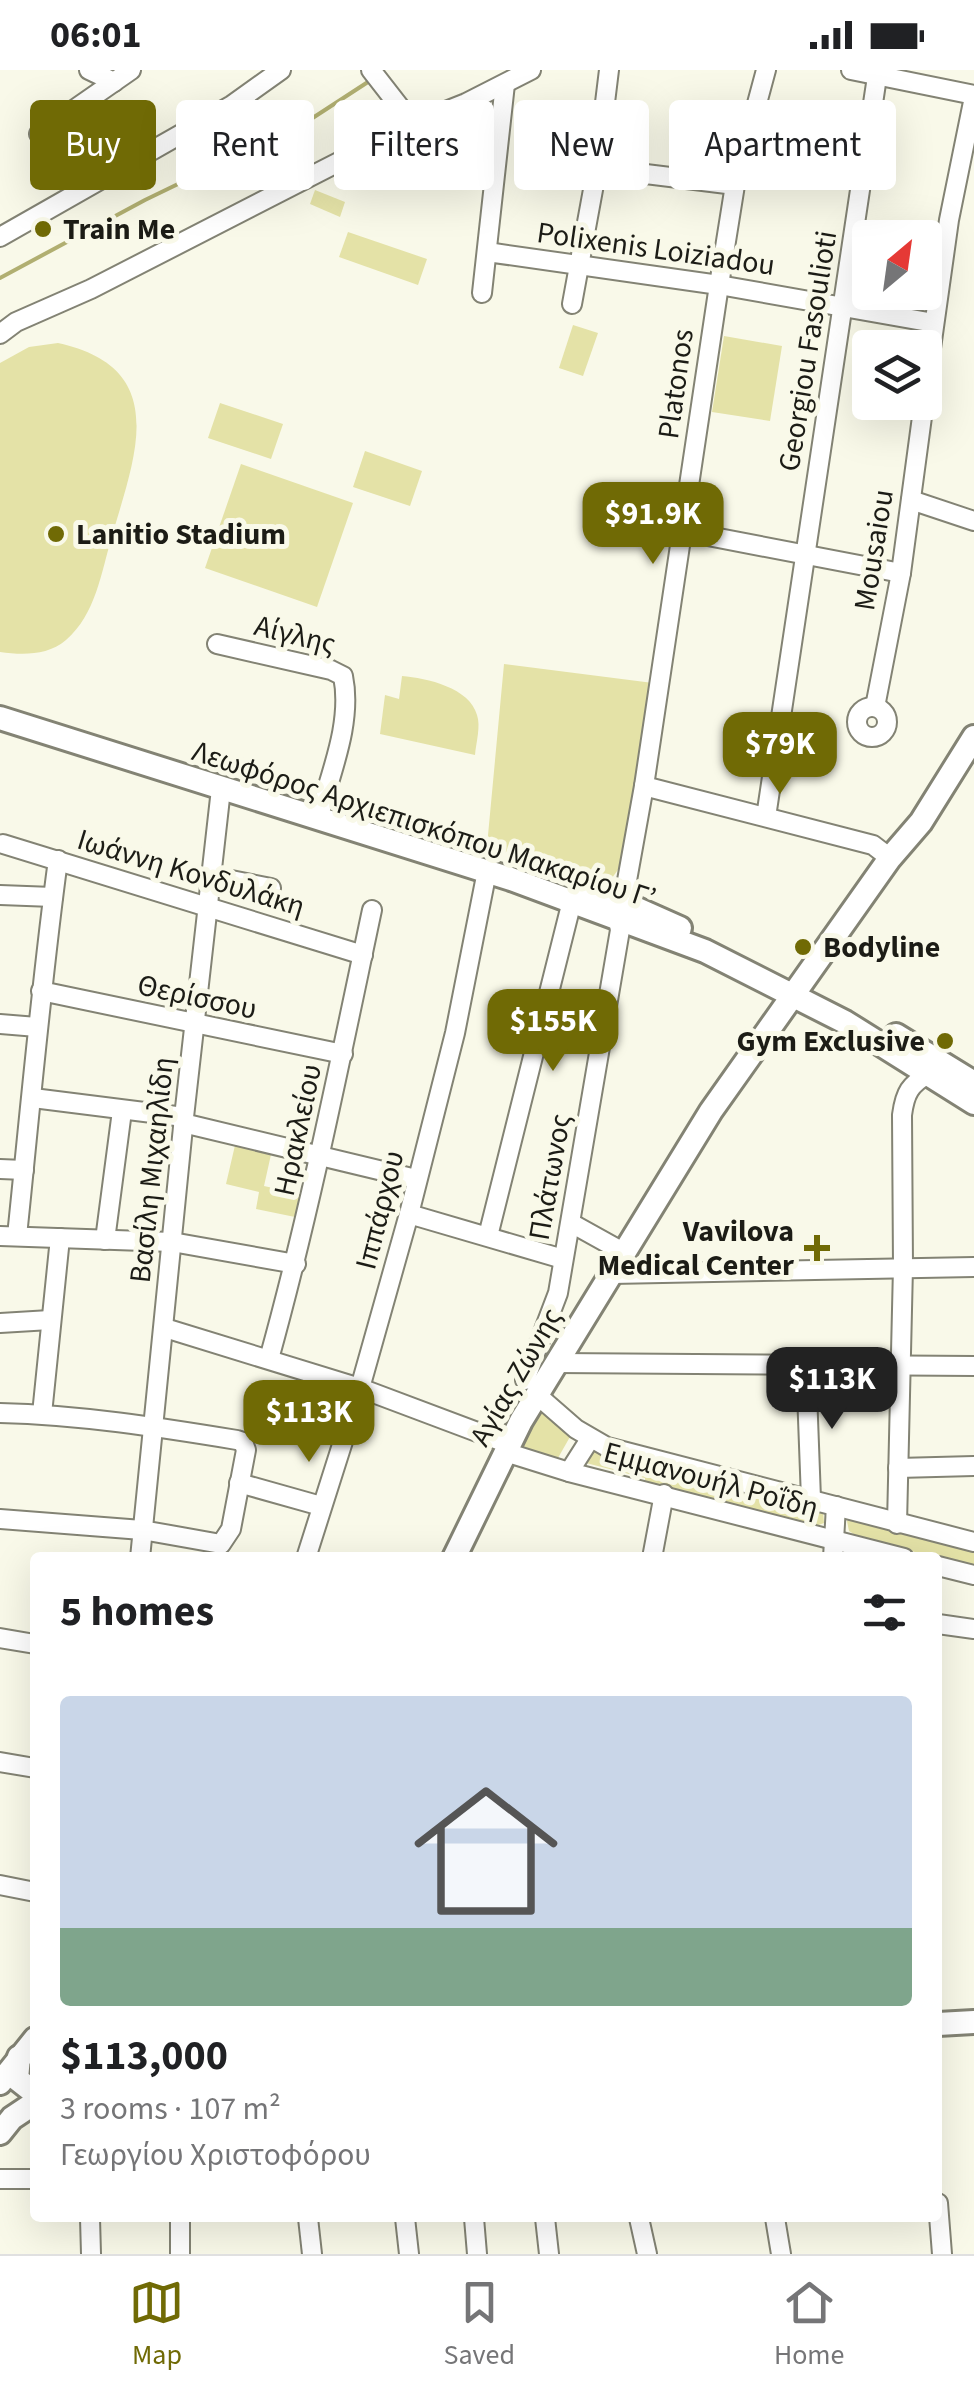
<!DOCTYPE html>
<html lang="en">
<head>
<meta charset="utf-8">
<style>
  :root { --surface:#fff; --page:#f2f2f2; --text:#202124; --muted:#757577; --line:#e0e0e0; --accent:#706a05 }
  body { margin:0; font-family:"Source Sans 3",sans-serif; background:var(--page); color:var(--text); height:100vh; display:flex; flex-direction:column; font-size:38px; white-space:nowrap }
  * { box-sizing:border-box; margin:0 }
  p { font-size:32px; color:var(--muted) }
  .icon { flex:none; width:55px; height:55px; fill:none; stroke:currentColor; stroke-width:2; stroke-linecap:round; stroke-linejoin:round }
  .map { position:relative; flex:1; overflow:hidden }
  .drawer { position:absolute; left:30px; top:1482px; width:912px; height:670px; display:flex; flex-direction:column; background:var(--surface); border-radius:10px; box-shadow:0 10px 40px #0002 }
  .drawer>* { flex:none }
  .top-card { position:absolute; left:30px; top:30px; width:915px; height:90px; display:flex; gap:20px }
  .needle { width:65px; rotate:29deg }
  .tools { position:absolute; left:852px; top:150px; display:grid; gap:20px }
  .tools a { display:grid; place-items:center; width:90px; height:90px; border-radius:10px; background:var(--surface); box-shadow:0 10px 40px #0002; font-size:50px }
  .price { position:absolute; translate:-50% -85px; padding:0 22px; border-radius:20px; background:var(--accent); color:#fff; font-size:32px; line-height:65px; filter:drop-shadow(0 2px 5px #0008) }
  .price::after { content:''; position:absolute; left:50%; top:60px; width:30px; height:22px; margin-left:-15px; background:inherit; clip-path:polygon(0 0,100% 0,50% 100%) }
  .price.on { background:#222; color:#fff }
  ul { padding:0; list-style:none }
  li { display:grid; align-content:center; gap:20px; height:530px; padding:0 30px }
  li+li { border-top:2px solid var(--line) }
  li span { display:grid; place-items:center; height:310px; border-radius:10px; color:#555 }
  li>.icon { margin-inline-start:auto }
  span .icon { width:180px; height:180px; fill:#fffc; stroke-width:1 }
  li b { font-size:42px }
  h2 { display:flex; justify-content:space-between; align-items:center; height:120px; padding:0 30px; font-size:42px }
  .chip { padding:0 35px; border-radius:10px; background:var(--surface); box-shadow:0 10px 40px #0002; font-size:35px; line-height:90px }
  .chip.on { background:var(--accent); color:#fff }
  .status { display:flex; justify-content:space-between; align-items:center; height:70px; padding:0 50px; background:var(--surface); direction:ltr }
  .status svg { height:28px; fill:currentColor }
  .tabs { display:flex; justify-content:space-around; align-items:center; height:140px; border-top:2px solid var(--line); background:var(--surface); font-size:28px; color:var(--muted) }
  .tabs a { display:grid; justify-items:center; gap:5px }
  .tabs .on { color:var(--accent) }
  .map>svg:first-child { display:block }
</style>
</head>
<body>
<div class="status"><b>06:01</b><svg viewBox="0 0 49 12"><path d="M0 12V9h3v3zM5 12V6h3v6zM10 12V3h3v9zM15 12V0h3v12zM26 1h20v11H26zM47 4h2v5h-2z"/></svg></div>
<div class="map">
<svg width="974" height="2184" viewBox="0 0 974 2184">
  <rect width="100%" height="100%" fill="#f9f9e9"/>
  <g fill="#e4e2a7">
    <polygon points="686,60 726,65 721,105 682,101"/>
    <polygon points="315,120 345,132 340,147 310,134"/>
    <polygon points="348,162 427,189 418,215 339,187"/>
    <polygon points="573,255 598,263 583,306 559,298"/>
    <polygon points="724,266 782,276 770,351 712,342"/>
    <path d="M58,273C172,298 135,386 112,466C101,503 96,544 66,570C47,586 22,585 0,582V293L29,277Z"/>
    <polygon points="220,333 283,354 271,389 208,368"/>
    <polygon points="365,381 422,401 410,436 353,417"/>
    <polygon points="241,394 353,433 317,537 205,498"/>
    <polygon points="504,594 653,613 625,790 612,808 593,812 487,776"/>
    <path d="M402,606C427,608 470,618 477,645C481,656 476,673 475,685L380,664L385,625L399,629Z"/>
    <polygon points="236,1071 272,1080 264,1116 300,1124 295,1147 256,1139 259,1122 226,1114"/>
    <polygon points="541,1339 571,1365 558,1388 520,1378 526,1357"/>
    <polygon points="589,1379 823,1441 824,1453 816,1456 645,1414 645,1408 586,1393"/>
    <polygon points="851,1448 974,1478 974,1497 860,1468 849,1461 847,1451"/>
  </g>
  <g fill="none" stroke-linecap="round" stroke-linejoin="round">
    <polyline stroke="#b1af71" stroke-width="4" points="0,208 145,130 308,51 371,10"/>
    <g stroke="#838374" stroke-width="22">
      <g id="minor">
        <polyline points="89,0 114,12"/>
        <polyline points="371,0 413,54"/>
        <polyline points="851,0 974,25"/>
        <polyline points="39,64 131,0"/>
        <polyline points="597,98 735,115"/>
        <polyline points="0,167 232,35 281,0"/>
        <polyline points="487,182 719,215 934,253"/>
        <polyline points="482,223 505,14"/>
        <polyline points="572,234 597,98 609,0"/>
        <polyline points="0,264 16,252 91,219 413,54 466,33 531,0"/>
        <polyline points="925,321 949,150 974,27"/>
        <polyline points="911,430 974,451"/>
        <polyline points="682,461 901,503"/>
        <path d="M217,574L331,600L343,606C352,650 333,697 321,739"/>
        <circle cx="872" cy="652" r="15"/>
        <polyline points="875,637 901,503 924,332"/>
        <polyline points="644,716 873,775 890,788"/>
        <polyline points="766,747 878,0"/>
        <polyline points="3,774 363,885"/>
        <polyline points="211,806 271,818"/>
        <polyline points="0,825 53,827"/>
        <polyline points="635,838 626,816 644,716 719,215 735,115 766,0"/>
        <polyline points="41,921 343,984"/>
        <polyline points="0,954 37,957"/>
        <polyline points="33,1028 184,1047"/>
        <polyline points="183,1053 416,1109"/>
        <polyline points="0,1099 24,1100"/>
        <polyline points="409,1144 563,1189"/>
        <polyline points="571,1153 625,1183"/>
        <polyline points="0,1166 172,1172 296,1194"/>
        <path d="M17,1166C30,1041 41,915 58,790"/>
        <polyline points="488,1166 572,831"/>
        <polyline points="105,1170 122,1041"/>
        <polyline points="612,1204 974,1197"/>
        <polyline points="0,1253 50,1250"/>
        <polyline points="165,1258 360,1318 509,1374"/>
        <path d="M269,1289C310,1141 340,991 372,840"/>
        <polyline points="557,1293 974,1296"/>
        <polyline points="806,1295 811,1429"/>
        <polyline points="525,1310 558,1223 620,860 618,850"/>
        <polyline points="537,1325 576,1359 607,1377 974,1472"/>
        <path d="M0,1343C80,1345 158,1357 237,1370L243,1372L246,1380L231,1459L221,1474L142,1460L0,1449"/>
        <polyline points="42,1344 60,1168"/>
        <polyline points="505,1382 569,1402 904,1488"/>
        <polyline points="898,1398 974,1396"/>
        <polyline points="569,1402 590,1369"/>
        <polyline points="239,1413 321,1436"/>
        <path d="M897,1454L903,1197L902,1045C905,1022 910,1015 929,1003"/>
        <polyline points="140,1488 184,1047 221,719"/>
        <polyline points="306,1488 360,1318 409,1144 455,963 487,801"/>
        <polyline points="652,1488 664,1424"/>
        <polyline points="833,1488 836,1436"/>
        <polyline points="938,1496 974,1505"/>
        <polyline points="938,1554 974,1559"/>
        <polyline points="0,1568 35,1574"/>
        <polyline points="0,1692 35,1698"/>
        <polyline points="0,1815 35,1822"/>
        <polyline points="0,2109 35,2109"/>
        <polyline points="938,2133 942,2184"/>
        <polyline points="90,2148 91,2184"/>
        <polyline points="308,2148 312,2184"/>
        <polyline points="405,2148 409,2184"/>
        <polyline points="474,2148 477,2184"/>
        <polyline points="545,2148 549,2184"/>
        <polyline points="639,2148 647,2184"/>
        <polyline points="775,2148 781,2184"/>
        <polyline points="180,2184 180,2148"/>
      </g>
    </g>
    <g stroke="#838374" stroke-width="28">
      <g id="major">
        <polyline points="0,648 511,809 705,881 845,952 974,1033"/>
        <polyline points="588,823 635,838 680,858"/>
        <polyline points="896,965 974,1013"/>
        <polyline points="454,1488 521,1351 711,1041 890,788 921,752 974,667"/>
        <polyline points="938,1954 974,1952"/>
        <polyline points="19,1987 17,2009 31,2020"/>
        <polyline points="0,2013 35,1969"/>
        <polyline points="0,2063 12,2048 30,2036"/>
      </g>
    </g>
    <use href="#minor" stroke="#fff" stroke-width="18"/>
    <use href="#major" stroke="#fff" stroke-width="22"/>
  </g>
  <g fill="#706a05" stroke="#f9f9e9" stroke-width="4">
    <circle cx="43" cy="159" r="10"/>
    <circle cx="56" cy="464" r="10"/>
    <circle cx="803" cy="877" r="10"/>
    <circle cx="945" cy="971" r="10"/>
    <path d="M812 1163h10v10h10v10h-10v10h-10v-10h-10v-10h10z"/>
  </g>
  <g text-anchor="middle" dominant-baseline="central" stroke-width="10" stroke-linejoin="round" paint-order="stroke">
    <g font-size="30" font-weight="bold" fill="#1c1c16" stroke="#f9f9e9" text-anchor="start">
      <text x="63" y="159">Train Me</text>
      <text x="76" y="464">Lanitio Stadium</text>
      <text x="823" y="877">Bodyline</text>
      <text x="925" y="971" text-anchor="end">Gym Exclusive</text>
      <text x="794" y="1161" text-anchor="end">Vavilova<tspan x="794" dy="34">Medical Center</tspan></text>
    </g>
    <g font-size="30" fill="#1c1c16" stroke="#f9f9e9">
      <text transform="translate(656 179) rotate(8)">Polixenis Loiziadou</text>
      <text transform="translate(808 281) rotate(-81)">Georgiou Fasoulioti</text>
      <text transform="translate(676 314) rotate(-82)">Platonos</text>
      <text transform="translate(874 480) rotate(-81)">Mousaiou</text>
      <text transform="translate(295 565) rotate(14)">Αίγλης</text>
      <text transform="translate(424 755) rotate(18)">Λεωφόρος Αρχιεπισκόπου Μακαρίου Γ’</text>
      <text transform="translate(191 803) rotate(17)">Ιωάννη Κονδυλάκη</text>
      <text transform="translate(197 927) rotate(12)">Θερίσσου</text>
      <text transform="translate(298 1060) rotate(-78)">Ηρακλείου</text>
      <text transform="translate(152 1100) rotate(-84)">Βασίλη Μιχαηλίδη</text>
      <text transform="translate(550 1107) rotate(-80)">Πλάτωνος</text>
      <text transform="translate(380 1140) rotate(-76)">Ιππάρχου</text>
      <text transform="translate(516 1307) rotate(-60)">Αγίας Ζώνης</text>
      <text transform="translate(711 1410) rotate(15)">Εμμανουήλ Ροΐδη</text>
    </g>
  </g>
</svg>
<div class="tools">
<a><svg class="needle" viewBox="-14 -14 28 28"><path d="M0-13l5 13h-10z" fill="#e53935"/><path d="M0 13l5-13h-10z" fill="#757577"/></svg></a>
<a><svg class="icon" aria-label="layers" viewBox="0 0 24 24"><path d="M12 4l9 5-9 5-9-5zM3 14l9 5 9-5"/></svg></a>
</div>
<b class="price" style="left:653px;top:497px">$91.9K</b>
<b class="price" style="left:780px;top:727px">$79K</b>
<b class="price" style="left:553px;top:1004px">$155K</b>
<b class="price on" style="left:832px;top:1362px">$113K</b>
<b class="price" style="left:309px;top:1395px">$113K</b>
<div class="top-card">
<a class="chip on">Buy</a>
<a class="chip">Rent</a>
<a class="chip">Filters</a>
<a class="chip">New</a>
<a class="chip">Apartment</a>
</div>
<section class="drawer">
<h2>5 homes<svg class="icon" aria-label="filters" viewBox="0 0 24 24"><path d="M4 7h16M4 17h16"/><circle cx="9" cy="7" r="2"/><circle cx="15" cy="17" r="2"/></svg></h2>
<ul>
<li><span style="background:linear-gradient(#c9d6e8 75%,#7fa58c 0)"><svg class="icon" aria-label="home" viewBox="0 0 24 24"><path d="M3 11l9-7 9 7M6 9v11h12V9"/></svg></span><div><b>$113,000</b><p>3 rooms · 107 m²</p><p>Γεωργίου Χριστοφόρου</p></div></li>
</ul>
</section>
</div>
<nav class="tabs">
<a class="on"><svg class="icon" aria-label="map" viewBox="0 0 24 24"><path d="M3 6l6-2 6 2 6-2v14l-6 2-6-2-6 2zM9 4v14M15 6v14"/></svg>Map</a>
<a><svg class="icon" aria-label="saved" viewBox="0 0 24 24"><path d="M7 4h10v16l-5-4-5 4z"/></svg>Saved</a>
<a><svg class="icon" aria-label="home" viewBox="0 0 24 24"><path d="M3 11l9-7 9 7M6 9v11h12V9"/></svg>Home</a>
</nav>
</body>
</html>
